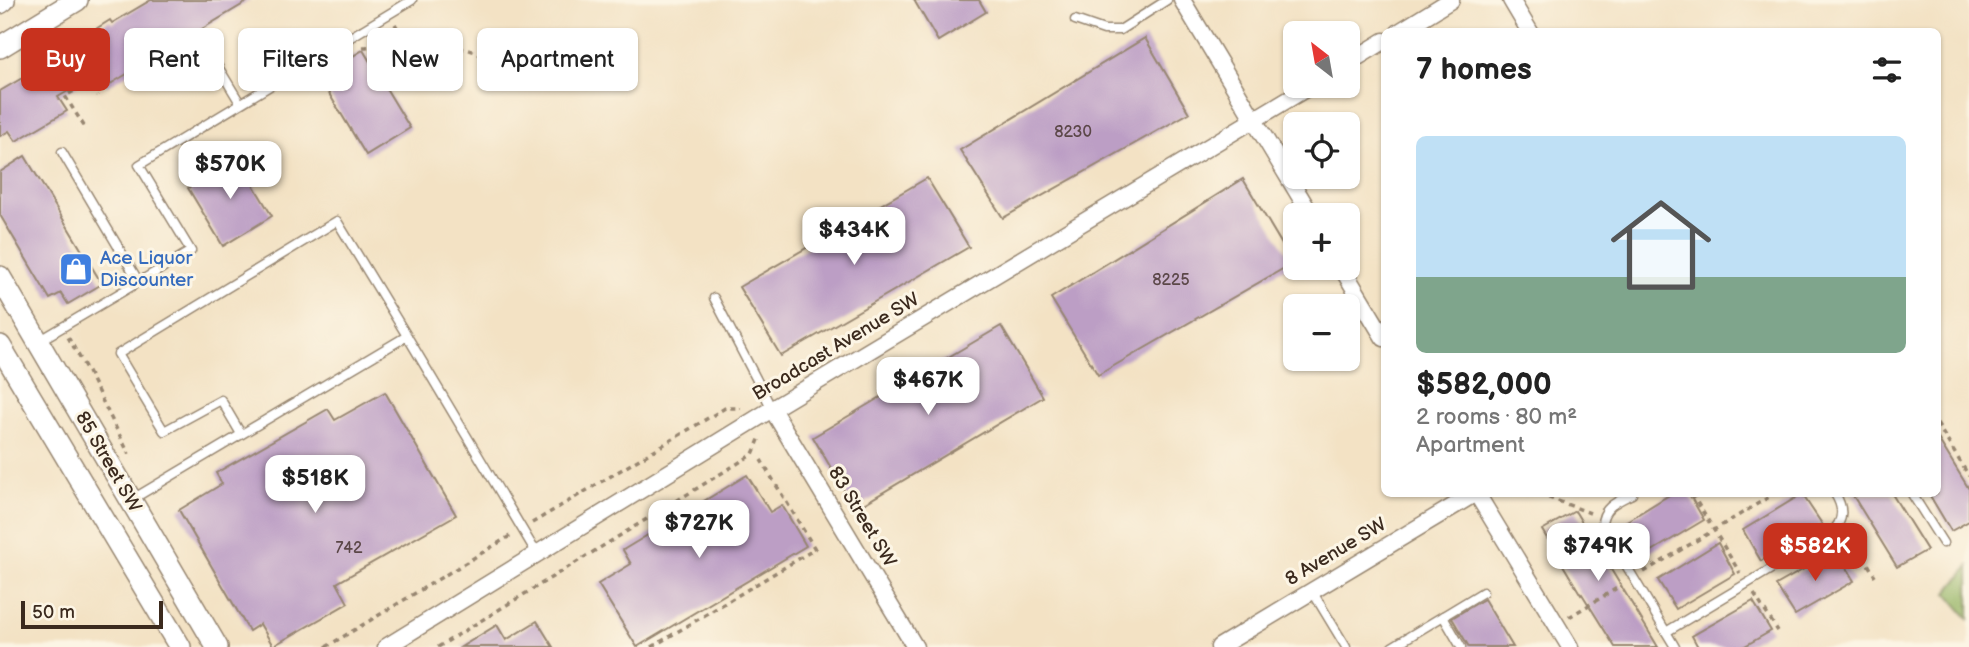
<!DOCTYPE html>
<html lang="en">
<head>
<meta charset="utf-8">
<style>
  :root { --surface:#fff; --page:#f2f2f2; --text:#222; --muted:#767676; --accent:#c8321e }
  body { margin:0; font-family:"Balsamiq Sans",sans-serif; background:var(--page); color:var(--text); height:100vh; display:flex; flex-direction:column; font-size:26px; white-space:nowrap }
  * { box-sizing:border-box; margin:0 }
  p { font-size:23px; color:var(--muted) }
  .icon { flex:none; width:38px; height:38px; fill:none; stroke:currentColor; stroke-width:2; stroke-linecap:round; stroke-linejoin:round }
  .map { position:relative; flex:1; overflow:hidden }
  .side { position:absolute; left:1381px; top:28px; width:560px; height:469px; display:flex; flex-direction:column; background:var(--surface); border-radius:10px; box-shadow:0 2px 5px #0004 }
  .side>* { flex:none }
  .guide { position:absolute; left:21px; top:28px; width:665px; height:63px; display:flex; gap:14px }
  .needle { width:46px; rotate:329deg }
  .tools { position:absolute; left:1283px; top:21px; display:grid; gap:14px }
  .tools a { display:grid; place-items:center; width:77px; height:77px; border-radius:10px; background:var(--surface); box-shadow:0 2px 5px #0004; font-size:35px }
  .scale { position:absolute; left:21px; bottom:18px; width:142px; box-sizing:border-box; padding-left:7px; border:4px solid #3b2a1e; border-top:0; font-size:19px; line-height:24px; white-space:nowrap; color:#3b2a1e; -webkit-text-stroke:5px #fcf5e5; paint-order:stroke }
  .price { position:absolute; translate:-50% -60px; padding:0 16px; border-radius:14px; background:#fff; color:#222; font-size:23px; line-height:46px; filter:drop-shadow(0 2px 4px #0008) }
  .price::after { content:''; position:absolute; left:50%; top:42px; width:21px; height:16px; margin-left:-10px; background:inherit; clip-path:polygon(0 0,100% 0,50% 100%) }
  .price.active { background:var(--accent); color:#fff }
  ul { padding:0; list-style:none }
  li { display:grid; align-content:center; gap:14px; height:371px; padding:0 35px }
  li span { display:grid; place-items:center; height:217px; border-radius:10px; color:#555 }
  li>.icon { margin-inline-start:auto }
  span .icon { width:126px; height:126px; fill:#fffc; stroke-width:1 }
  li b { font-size:30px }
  h2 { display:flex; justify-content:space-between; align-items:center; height:84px; padding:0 35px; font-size:30px }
  .pill { padding:0 24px; border-radius:10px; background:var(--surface); box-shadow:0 2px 5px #0004; font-size:24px; line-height:63px }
  .pill.active { background:var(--accent); color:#fff }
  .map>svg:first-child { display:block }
</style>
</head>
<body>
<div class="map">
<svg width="1969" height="647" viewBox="0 0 1969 647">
  <rect width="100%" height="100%" fill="#fcf5e5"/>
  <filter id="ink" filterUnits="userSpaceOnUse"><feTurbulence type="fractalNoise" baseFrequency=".0143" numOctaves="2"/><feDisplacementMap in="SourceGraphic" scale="14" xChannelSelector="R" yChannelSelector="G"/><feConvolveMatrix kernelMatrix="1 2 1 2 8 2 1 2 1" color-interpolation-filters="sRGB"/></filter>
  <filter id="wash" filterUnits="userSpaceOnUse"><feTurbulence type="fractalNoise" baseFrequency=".00686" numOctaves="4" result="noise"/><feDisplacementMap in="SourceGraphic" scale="28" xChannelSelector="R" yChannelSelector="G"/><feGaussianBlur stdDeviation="1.57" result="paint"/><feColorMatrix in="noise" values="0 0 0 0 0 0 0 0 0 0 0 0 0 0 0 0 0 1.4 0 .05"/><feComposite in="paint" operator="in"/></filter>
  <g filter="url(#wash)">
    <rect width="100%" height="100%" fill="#f3e2c4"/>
    <polygon fill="#98b668" stroke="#6a7043" stroke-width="2" points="1969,566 1969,619 1947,593"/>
    <g id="blocks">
      <g fill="#bc9ec5">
        <polygon points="151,0 250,0 107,86 99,73 58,97 67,111 16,141 9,131 0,136 0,91 29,74 33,81 67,61 62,53 93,35 91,32 110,20 112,23"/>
        <polygon points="914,0 979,0 986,12 938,41"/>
        <polygon points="1145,38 1189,113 1003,218 960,150"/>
        <polygon points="363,50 410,128 366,155 319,77"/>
        <polygon points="25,156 102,284 68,304 61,293 50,299 0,215 0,172"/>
        <polygon points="237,158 272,216 223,246 188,188 207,176 205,173 219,164 222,168"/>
        <polygon points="927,178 969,247 781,356 739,287"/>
        <polygon points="1243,179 1293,263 1098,375 1051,298"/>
        <polygon points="1001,326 1043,397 855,509 813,437"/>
        <polygon points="385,392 456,515 337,583 348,603 273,646 260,624 249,631 179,510 222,484 216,473 328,409 335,420"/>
        <polygon points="1937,437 1969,489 1969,521 1951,531 1929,494 1937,494"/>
        <polygon points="747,475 770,512 782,505 806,546 637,647 598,584 631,564 623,550"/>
        <polygon points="1671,494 1689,494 1704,520 1642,557 1622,524"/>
        <polygon points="1802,494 1822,524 1761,561 1743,530"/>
        <polygon points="1852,494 1892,494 1927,550 1897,567"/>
        <polygon points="1575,511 1626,594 1658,647 1615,647 1582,594 1581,595 1542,530"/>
        <polygon points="1718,543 1735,574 1676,609 1658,580"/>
        <polygon points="1836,551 1854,581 1795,615 1776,585"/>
        <polygon points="1484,599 1513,647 1469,647 1452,618"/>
        <polygon points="1753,601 1771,631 1743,647 1698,647 1692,636"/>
        <polygon points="537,621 553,647 461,647 497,625 506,640"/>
      </g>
    </g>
  </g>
  <g filter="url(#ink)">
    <use href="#blocks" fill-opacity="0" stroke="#978671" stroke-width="2"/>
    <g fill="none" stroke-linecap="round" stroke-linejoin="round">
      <g stroke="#978671" stroke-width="11">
        <g id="service">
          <polyline points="1075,20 1104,30 1120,30 1167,0"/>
          <polyline points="214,60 240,103"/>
          <polyline points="62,152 139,282"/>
          <polyline points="714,298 772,409"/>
          <polyline points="39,341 191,251 139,165 412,0"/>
          <polyline points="241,434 221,400 164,431 118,354 337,221 407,336"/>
          <path d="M1632,494C1618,501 1602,507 1602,525L1675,647"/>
          <polyline points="1912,494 1943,543"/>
          <polyline points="131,500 407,336 537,554"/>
          <polyline points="1312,591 1346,647"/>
          <polyline points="1443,616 1461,647"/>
          <path d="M1666,632L1831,533C1844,521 1844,508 1835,494"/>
          <polyline points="1392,647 1483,592"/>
        </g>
      </g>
      <g stroke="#978671" stroke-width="19">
        <g id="minor">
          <polyline points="1182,0 1311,215"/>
          <polyline points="1511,0 1530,32"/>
          <polyline points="1399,32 1451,0"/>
          <polyline points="1348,63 1384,41"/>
          <polyline points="1342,268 1384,338"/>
          <polyline points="772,409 915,647"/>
          <polyline points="1477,494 1570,647"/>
          <polyline points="386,647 772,409 1310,86"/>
          <polyline points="1219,647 1474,494"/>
        </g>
      </g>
      <g stroke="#978671" stroke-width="24">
        <g id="secondary">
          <polyline points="0,3 4,0"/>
          <polyline points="0,47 77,0"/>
          <polyline points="0,277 217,647"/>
          <polyline points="0,346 180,647"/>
        </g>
      </g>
      <g stroke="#978671" stroke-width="3.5" stroke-dasharray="5 5" stroke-linecap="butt">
        <path d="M395,24L419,64C437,54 455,43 475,52C482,55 487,61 494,63C507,66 519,60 532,61"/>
        <path d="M363,47C388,45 397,47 417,63"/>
        <polyline points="50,51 74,91"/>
        <polyline points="55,60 31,74 34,78 47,69 50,73 59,67"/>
        <polyline points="503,64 509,52 519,40"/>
        <polyline points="84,126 65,96 90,82 98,96"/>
        <polyline points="68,337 88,372 129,454"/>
        <polyline points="1937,424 1969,476"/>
        <polyline points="1539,494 1590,513"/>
        <polyline points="1692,494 1740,573"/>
        <polyline points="532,523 725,408 741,408"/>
        <polyline points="1848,530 1875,576"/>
        <polyline points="1644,572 1774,494"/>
        <polyline points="1754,594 1778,631"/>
        <polyline points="1569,617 1622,585"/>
        <polyline points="326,647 510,536"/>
        <polyline points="438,647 753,454 761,435"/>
        <polyline points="652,647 815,549 761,460"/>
      </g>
      <use href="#service" stroke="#fff" stroke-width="8"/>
      <use href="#minor" stroke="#fff" stroke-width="16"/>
      <use href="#secondary" stroke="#fff" stroke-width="21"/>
    </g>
  </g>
  <defs>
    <g id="shop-square" transform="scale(1.75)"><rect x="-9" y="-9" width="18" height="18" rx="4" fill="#3f7fe0" stroke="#fcf5e5"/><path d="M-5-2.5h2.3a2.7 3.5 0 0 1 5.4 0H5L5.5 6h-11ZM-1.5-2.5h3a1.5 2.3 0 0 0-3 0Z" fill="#fff"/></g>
  </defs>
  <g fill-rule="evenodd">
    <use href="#shop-square" x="76" y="269"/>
  </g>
  <g text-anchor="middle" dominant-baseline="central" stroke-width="6" stroke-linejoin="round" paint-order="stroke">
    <g font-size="16" fill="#5b4748">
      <text x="1073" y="132">8230</text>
      <text x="1171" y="280">8225</text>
      <text x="349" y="548">742</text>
    </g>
    <g font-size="19" fill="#366cbe" stroke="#fcf5e5" text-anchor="start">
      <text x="100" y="258">Ace Liquor<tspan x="100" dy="22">Discounter</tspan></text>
    </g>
    <g font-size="19" fill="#3b2a1e" stroke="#fcf5e5">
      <text transform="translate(836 347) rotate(-31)">Broadcast Avenue SW</text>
      <text transform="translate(108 462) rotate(60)">85 Street SW</text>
      <text transform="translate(862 517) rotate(59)">83 Street SW</text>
      <text transform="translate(1336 552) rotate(-31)">8 Avenue SW</text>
    </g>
  </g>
</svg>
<div class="tools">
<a><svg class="needle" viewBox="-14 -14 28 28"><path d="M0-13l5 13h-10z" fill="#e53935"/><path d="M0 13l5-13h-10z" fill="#767676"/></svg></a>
<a><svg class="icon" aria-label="locate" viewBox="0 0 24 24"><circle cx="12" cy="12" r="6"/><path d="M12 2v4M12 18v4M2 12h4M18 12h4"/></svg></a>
<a>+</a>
<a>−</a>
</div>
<div class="scale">50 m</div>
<b class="price" style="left:230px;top:201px">$570K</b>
<b class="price" style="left:854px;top:267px">$434K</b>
<b class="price" style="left:928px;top:417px">$467K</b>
<b class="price" style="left:315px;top:515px">$518K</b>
<b class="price" style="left:699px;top:560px">$727K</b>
<b class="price" style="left:1598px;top:583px">$749K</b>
<b class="price active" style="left:1815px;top:583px">$582K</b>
<div class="guide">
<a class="pill active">Buy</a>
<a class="pill">Rent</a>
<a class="pill">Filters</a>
<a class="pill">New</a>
<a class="pill">Apartment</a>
</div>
<section class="side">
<h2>7 homes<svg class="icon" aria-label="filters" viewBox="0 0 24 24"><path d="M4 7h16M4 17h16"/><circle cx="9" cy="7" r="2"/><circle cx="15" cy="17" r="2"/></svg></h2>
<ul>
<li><span style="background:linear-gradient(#bfe0f5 65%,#7fa58c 0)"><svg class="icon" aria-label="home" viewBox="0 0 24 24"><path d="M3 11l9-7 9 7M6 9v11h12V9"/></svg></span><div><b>$582,000</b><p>2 rooms · 80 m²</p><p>Apartment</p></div></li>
</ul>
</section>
</div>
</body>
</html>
